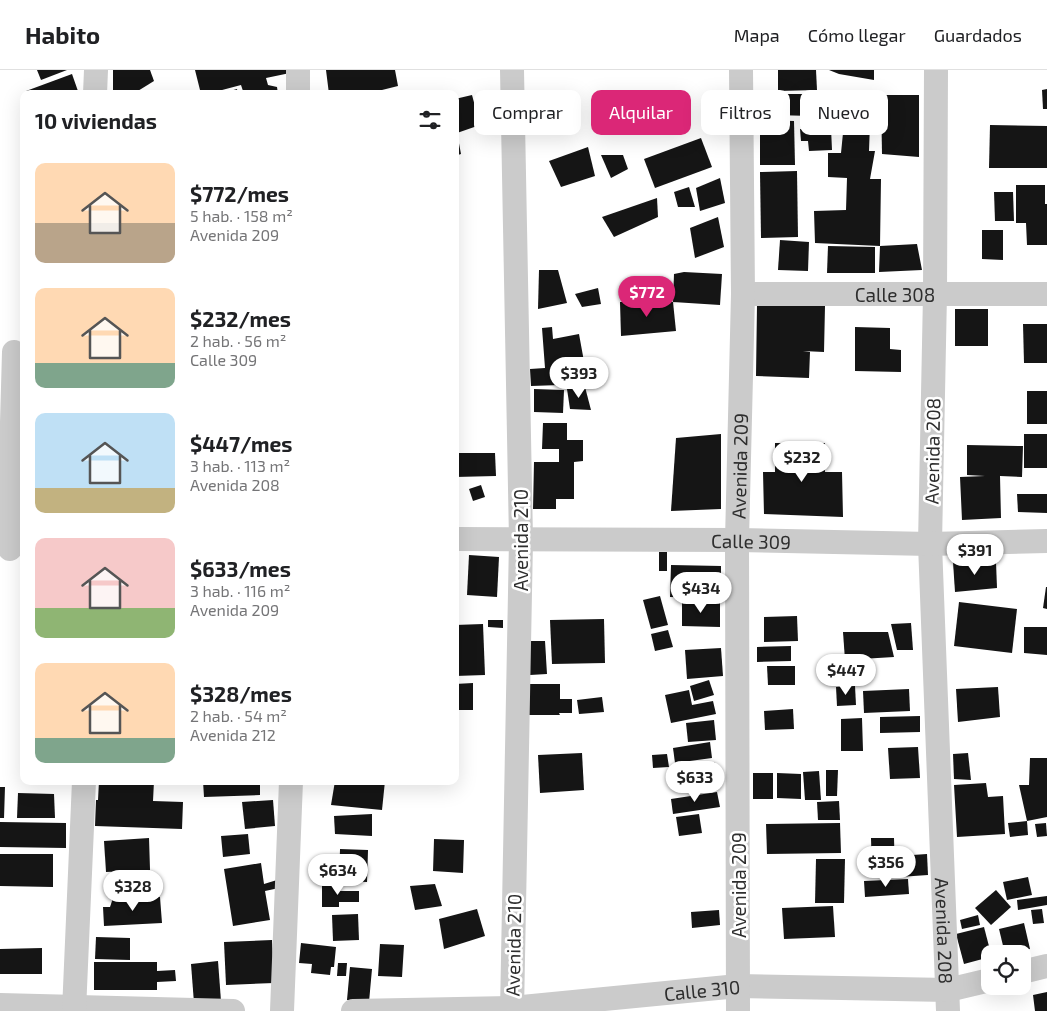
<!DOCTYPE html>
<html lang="es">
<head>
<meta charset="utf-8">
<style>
  :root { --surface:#fff; --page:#f2f2f2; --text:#202124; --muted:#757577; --line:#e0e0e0; --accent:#db2777 }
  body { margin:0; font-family:"Exo 2",sans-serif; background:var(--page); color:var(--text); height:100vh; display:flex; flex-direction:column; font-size:19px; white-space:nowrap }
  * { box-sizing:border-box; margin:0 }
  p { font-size:16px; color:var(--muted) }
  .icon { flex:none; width:28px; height:28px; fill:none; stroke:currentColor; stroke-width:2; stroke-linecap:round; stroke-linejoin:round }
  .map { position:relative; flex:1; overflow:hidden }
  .drawer { position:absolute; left:20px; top:20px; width:439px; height:695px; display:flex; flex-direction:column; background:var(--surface); border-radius:10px; box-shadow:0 5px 20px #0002 }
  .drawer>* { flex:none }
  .guide { position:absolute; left:474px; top:20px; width:475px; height:45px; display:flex; gap:10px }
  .tools { position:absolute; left:981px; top:875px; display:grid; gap:10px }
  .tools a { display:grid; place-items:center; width:50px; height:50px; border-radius:10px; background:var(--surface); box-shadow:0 5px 20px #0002; font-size:25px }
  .price { position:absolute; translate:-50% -42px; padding:0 11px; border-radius:18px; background:#fff; color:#222; font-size:16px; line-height:32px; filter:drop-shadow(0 1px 2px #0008) }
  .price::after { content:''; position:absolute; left:50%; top:30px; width:15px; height:11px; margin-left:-8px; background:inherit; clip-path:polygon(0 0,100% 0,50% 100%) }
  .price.current { background:var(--accent); color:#fff }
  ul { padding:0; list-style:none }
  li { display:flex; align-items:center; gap:15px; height:125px; padding:0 15px }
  li span { display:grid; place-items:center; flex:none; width:140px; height:100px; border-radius:10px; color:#555 }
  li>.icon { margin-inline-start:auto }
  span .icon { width:60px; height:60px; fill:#fffc; stroke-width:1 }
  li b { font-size:21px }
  h2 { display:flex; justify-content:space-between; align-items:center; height:60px; padding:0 15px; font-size:21px }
  .pill { padding:0 18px; border-radius:10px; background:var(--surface); box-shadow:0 5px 20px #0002; font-size:18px; line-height:45px }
  .pill.current { background:var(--accent); color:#fff }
  header { display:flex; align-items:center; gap:30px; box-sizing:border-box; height:70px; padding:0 25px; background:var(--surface); border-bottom:1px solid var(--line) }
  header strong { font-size:24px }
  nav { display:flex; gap:28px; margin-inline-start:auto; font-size:18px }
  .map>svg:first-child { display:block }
</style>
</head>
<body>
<header>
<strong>Habito</strong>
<nav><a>Mapa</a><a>Cómo llegar</a><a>Guardados</a></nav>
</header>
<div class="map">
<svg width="1047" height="941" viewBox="0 0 1047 941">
  <rect width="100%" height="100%" fill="#fff"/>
  <g fill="#151515">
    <polygon points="37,0 67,0 41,10"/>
    <polygon points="113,0 150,0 154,11 133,24 113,24"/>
    <polygon points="195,0 290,0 290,3 266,8 268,15 277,17 278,24 244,24 241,15 207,24 201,24"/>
    <polygon points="326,0 395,0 398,16 366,24 329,24"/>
    <polygon points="778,0 816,0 817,20 778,21"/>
    <polygon points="829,0 874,0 874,10 839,4"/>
    <polygon points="72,4 79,24 27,24 26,21"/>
    <polygon points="237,19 238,24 223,24 223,23"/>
    <polygon points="1047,19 1047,39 1043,39 1042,20"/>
    <polygon points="774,24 811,24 812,46 774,45"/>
    <polygon points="472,25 480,55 457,63 455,59 455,29"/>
    <polygon points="881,25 919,25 919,87 882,84"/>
    <polygon points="760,50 794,51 795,95 760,95"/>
    <polygon points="844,53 870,53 869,81 875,81 870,109 881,109 880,176 917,174 922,200 879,202 880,176 815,173 814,141 846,140 847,108 828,107 828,83 841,83"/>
    <polygon points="990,55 1047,56 1047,98 989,98"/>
    <polygon points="831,58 832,80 809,81 808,71 801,71 800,59"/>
    <polygon points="457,63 461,84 455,86 455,64"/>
    <polygon points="701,68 712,97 655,118 644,89"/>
    <polygon points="588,77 595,106 561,117 549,91"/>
    <polygon points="601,85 623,85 628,99 611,108"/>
    <polygon points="797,101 798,167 761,168 760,102"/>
    <polygon points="720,108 725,133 700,141 696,118"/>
    <polygon points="1016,115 1045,115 1045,134 1047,134 1047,175 1027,175 1026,153 1016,153"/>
    <polygon points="689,117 695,137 678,137 674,122"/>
    <polygon points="994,122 1013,122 1014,151 995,151"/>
    <polygon points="657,128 658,147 614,167 602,147"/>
    <polygon points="718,147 724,177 695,188 690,158"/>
    <polygon points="982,160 1003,160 1003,190 982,189"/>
    <polygon points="780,170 809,172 808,201 778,200"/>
    <polygon points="828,176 875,177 875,203 827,203"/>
    <polygon points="539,200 558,200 567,233 538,239"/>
    <polygon points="684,202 722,204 720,235 673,232 674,204"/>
    <polygon points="598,218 601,234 582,237 575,224"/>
    <polygon points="620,232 673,232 676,261 621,266"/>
    <polygon points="757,235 825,236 824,282 803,281 810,282 809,308 756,306"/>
    <rect x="955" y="239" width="33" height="37"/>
    <polygon points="1023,254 1047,254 1047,293 1024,293"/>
    <polygon points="552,257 553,269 579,264 585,297 588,297 589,314 531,316 530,299 545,298 542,258"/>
    <polygon points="855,257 890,258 890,279 901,280 901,302 855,301"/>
    <polygon points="585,317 591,340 570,339 567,319"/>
    <polygon points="534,319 564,320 563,343 534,342"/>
    <rect x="1027" y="321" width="20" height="33"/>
    <polygon points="543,353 567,353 567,370 583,370 583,391 574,392 574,429 556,429 556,439 533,439 534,392 559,392 559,379 542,379"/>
    <rect x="455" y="361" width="2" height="15"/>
    <polygon points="721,364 721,439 671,441 676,368"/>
    <rect x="1024" y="364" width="23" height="34"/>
    <polygon points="775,373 825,373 825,402 842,402 843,447 764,444 763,402 775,402"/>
    <polygon points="967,375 1023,376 1022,407 1000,406 1001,448 962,450 960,407 985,406 967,405"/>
    <polygon points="455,383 495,383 496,406 455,407"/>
    <polygon points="481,415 485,427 473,431 469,419"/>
    <polygon points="1017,424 1047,424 1047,443 1018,442"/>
    <rect x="659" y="482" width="8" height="19"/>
    <polygon points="469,485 499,487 497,527 467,525"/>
    <polygon points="953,492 996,492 997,518 955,522"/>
    <polygon points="671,495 721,496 721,528 670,527"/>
    <polygon points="21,509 24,509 24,549 22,549"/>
    <polygon points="1046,517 1047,517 1047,539 1043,538"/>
    <polygon points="660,526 668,555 651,559 643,530"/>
    <polygon points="682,531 720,532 720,557 682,556"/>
    <polygon points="959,532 1017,539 1012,583 954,576"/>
    <polygon points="797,546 798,571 764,572 764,547"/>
    <polygon points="604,549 605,593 552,594 550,550"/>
    <polygon points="488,550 503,550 503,558 488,557"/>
    <polygon points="911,553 913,580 897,580 891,554"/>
    <polygon points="483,554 485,605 455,606 455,555"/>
    <polygon points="1024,557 1047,557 1047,585 1024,583"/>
    <polygon points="668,560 673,577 655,581 651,564"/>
    <polygon points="843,562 888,562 894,587 845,590"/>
    <polygon points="528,571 545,571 547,604 530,605"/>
    <polygon points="791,576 791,591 757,592 757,577"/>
    <polygon points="721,578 723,606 687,609 685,580"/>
    <polygon points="767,596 795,596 795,615 768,615"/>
    <polygon points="709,610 714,625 694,631 690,616"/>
    <polygon points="473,613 473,640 456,640 455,614"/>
    <polygon points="528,614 560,614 560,629 572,629 572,643 559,643 560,645 527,645"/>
    <polygon points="855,616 856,635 837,636 836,617"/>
    <polygon points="998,617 1000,647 958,652 956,619"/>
    <polygon points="909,619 910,641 864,643 863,621"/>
    <polygon points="689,620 692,635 713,631 716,644 671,653 665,625"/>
    <polygon points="602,627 604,642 579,644 577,630"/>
    <polygon points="793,639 794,659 765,660 764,641"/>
    <polygon points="920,646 920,662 880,663 880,647"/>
    <polygon points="862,648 863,681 841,681 841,649"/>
    <polygon points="714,650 716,670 688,672 686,653"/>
    <polygon points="710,672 712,688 675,693 673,678"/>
    <polygon points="918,677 920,708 890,709 888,678"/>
    <polygon points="582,683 584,720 540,723 538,685"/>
    <polygon points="968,683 971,710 954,709 953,684"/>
    <polygon points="667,684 669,697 653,698 652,685"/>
    <polygon points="1030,688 1047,688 1047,747 1027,751 1019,715 1029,715"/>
    <polygon points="715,692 717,709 680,714 678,697"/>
    <polygon points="826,700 838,700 837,726 826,726"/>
    <polygon points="819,701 821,730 805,730 803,702"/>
    <rect x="753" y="703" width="20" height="26"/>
    <polygon points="777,703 801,704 801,729 777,728"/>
    <polygon points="99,711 154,711 153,731 183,732 182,759 95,756 96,730 98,730"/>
    <polygon points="203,711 260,711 260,725 204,727"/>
    <polygon points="335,711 385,711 382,740 331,735"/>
    <polygon points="986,713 988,727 1003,726 1005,764 957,767 954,715"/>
    <polygon points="0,717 5,717 4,748 0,748"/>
    <polygon points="717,722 720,737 673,744 671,729"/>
    <polygon points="18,723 54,724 55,748 17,748"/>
    <polygon points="273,730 275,756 245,759 242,732"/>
    <polygon points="839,731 840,750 818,750 817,732"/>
    <polygon points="372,744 372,766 335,764 334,746"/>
    <polygon points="699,744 702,763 679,766 676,747"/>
    <polygon points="1027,751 1028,765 1010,767 1008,753"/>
    <polygon points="0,752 66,753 66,778 0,777"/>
    <polygon points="840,753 841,783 767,784 766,754"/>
    <polygon points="1046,753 1047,766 1037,767 1035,754"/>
    <polygon points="248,764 250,784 223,787 221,766"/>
    <polygon points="149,768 150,800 106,802 104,771"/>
    <polygon points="871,768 894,768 895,806 872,806"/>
    <polygon points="434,769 464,770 463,803 433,801"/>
    <polygon points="340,779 368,780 367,812 339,811"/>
    <polygon points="0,784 53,784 53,817 0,816"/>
    <polygon points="927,784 928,805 899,807 898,786"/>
    <polygon points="816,789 845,789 844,833 815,833"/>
    <polygon points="261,793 264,814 277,810 279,818 265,821 270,850 233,856 224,799"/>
    <polygon points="1028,807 1032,825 1007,830 1003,812"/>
    <polygon points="908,809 909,824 865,827 864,811"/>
    <polygon points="435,814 442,836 415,840 410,816"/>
    <polygon points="322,816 339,816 339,821 359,821 359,832 339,832 339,837 322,837"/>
    <polygon points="996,820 1011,837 991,855 975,838"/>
    <polygon points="1047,826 1047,835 1018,840 1017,830"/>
    <polygon points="160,827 162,853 104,856 103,837 110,837 113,828"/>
    <polygon points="833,836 835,867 784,869 782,838"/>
    <polygon points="477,839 485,866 444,879 439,849"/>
    <polygon points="1042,839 1044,853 1033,854 1031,840"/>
    <polygon points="719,840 720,855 692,858 691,842"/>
    <polygon points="358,844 359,870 333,871 332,845"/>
    <polygon points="978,845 980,855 962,859 960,850"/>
    <polygon points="1024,853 1030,879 1005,884 999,859"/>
    <polygon points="984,857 991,884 990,887 964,894 956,864"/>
    <polygon points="96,867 130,868 130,890 95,889"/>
    <polygon points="272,870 274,913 226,915 224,872"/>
    <polygon points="301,873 336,877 334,897 331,897 330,905 311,903 312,894 299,893"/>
    <polygon points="380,874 404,875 402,907 378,906"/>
    <polygon points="42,878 42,904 0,904 0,879"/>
    <polygon points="218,891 221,931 194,933 191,894"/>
    <polygon points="94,892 157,892 157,901 175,900 176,911 157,912 157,920 94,920"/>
    <polygon points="338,893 347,893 346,906 337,906"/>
    <polygon points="350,897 372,899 369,932 347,930"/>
    <polygon points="1047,922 1047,941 1035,941 1033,925"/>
  </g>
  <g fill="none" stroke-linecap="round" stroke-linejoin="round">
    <g stroke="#cbcbcb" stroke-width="24">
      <polyline points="298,0 298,24"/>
      <polyline points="512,0 521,470 512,941"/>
      <path id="s1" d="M936,0L935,224L930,474L948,941"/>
      <polyline points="95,24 96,0"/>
      <path id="s2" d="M743,224H1047"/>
      <path id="s3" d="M455,469L737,470L930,474L1047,471"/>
      <polyline points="10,479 11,388 14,282"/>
      <polyline points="1022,902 1047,896"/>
      <polyline points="0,935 233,941"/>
      <polyline points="74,941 84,711"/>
      <polyline points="282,941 291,711"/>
      <path id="s4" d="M353,941L512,938L738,916L948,920L990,910"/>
      <path id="s5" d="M738,941L737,470L743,224L741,0"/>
    </g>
  </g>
  <g text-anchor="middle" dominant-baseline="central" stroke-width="5" stroke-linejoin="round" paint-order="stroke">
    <g font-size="19" fill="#2e2e2e" stroke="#fff">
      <text stroke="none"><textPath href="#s2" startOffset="152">Calle 308</textPath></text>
      <text transform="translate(932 381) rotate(-89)">Avenida 208</text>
      <text stroke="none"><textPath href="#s5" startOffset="545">Avenida 209</textPath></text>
      <text transform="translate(520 470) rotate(-90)">Avenida 210</text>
      <text stroke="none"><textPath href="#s3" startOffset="296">Calle 309</textPath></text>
      <text transform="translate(738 815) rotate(-90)">Avenida 209</text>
      <text stroke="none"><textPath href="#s1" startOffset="861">Avenida 208</textPath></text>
      <text transform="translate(513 875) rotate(-89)">Avenida 210</text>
      <text stroke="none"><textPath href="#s4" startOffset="350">Calle 310</textPath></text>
    </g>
  </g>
</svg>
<div class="tools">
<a><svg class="icon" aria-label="locate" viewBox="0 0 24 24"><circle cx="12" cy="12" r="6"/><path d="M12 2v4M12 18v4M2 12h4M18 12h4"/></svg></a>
</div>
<b class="price current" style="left:647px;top:248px">$772</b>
<b class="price" style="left:579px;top:329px">$393</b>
<b class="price" style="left:802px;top:413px">$232</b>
<b class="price" style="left:975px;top:506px">$391</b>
<b class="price" style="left:701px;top:544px">$434</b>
<b class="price" style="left:846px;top:626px">$447</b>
<b class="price" style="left:695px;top:733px">$633</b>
<b class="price" style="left:886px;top:818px">$356</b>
<b class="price" style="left:338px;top:826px">$634</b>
<b class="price" style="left:133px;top:842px">$328</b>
<div class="guide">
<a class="pill">Comprar</a>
<a class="pill current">Alquilar</a>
<a class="pill">Filtros</a>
<a class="pill">Nuevo</a>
</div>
<section class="drawer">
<h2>10 viviendas<svg class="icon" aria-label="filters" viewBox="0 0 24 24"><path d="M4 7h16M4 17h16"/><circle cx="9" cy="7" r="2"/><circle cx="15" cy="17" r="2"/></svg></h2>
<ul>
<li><span style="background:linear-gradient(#ffd9b3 60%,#b9a48a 0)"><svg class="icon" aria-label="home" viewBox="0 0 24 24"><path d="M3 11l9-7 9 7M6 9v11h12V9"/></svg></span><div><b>$772/mes</b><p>5 hab. · 158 m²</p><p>Avenida 209</p></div></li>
<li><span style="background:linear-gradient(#ffd9b3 75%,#7fa58c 0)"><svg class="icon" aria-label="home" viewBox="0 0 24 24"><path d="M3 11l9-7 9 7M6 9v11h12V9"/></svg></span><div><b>$232/mes</b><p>2 hab. · 56 m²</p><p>Calle 309</p></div></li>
<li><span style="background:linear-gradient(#bfe0f5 75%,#c2b280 0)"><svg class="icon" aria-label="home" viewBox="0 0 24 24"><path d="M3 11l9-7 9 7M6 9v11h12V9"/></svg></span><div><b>$447/mes</b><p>3 hab. · 113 m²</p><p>Avenida 208</p></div></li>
<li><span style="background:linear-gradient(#f6c9c9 70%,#8fb573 0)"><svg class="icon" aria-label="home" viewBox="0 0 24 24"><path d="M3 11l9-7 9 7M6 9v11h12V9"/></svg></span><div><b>$633/mes</b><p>3 hab. · 116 m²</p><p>Avenida 209</p></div></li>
<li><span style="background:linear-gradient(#ffd9b3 75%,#7fa58c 0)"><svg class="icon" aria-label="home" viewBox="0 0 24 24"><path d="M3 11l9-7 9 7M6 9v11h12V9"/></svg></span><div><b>$328/mes</b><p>2 hab. · 54 m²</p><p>Avenida 212</p></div></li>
</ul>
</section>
</div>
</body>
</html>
